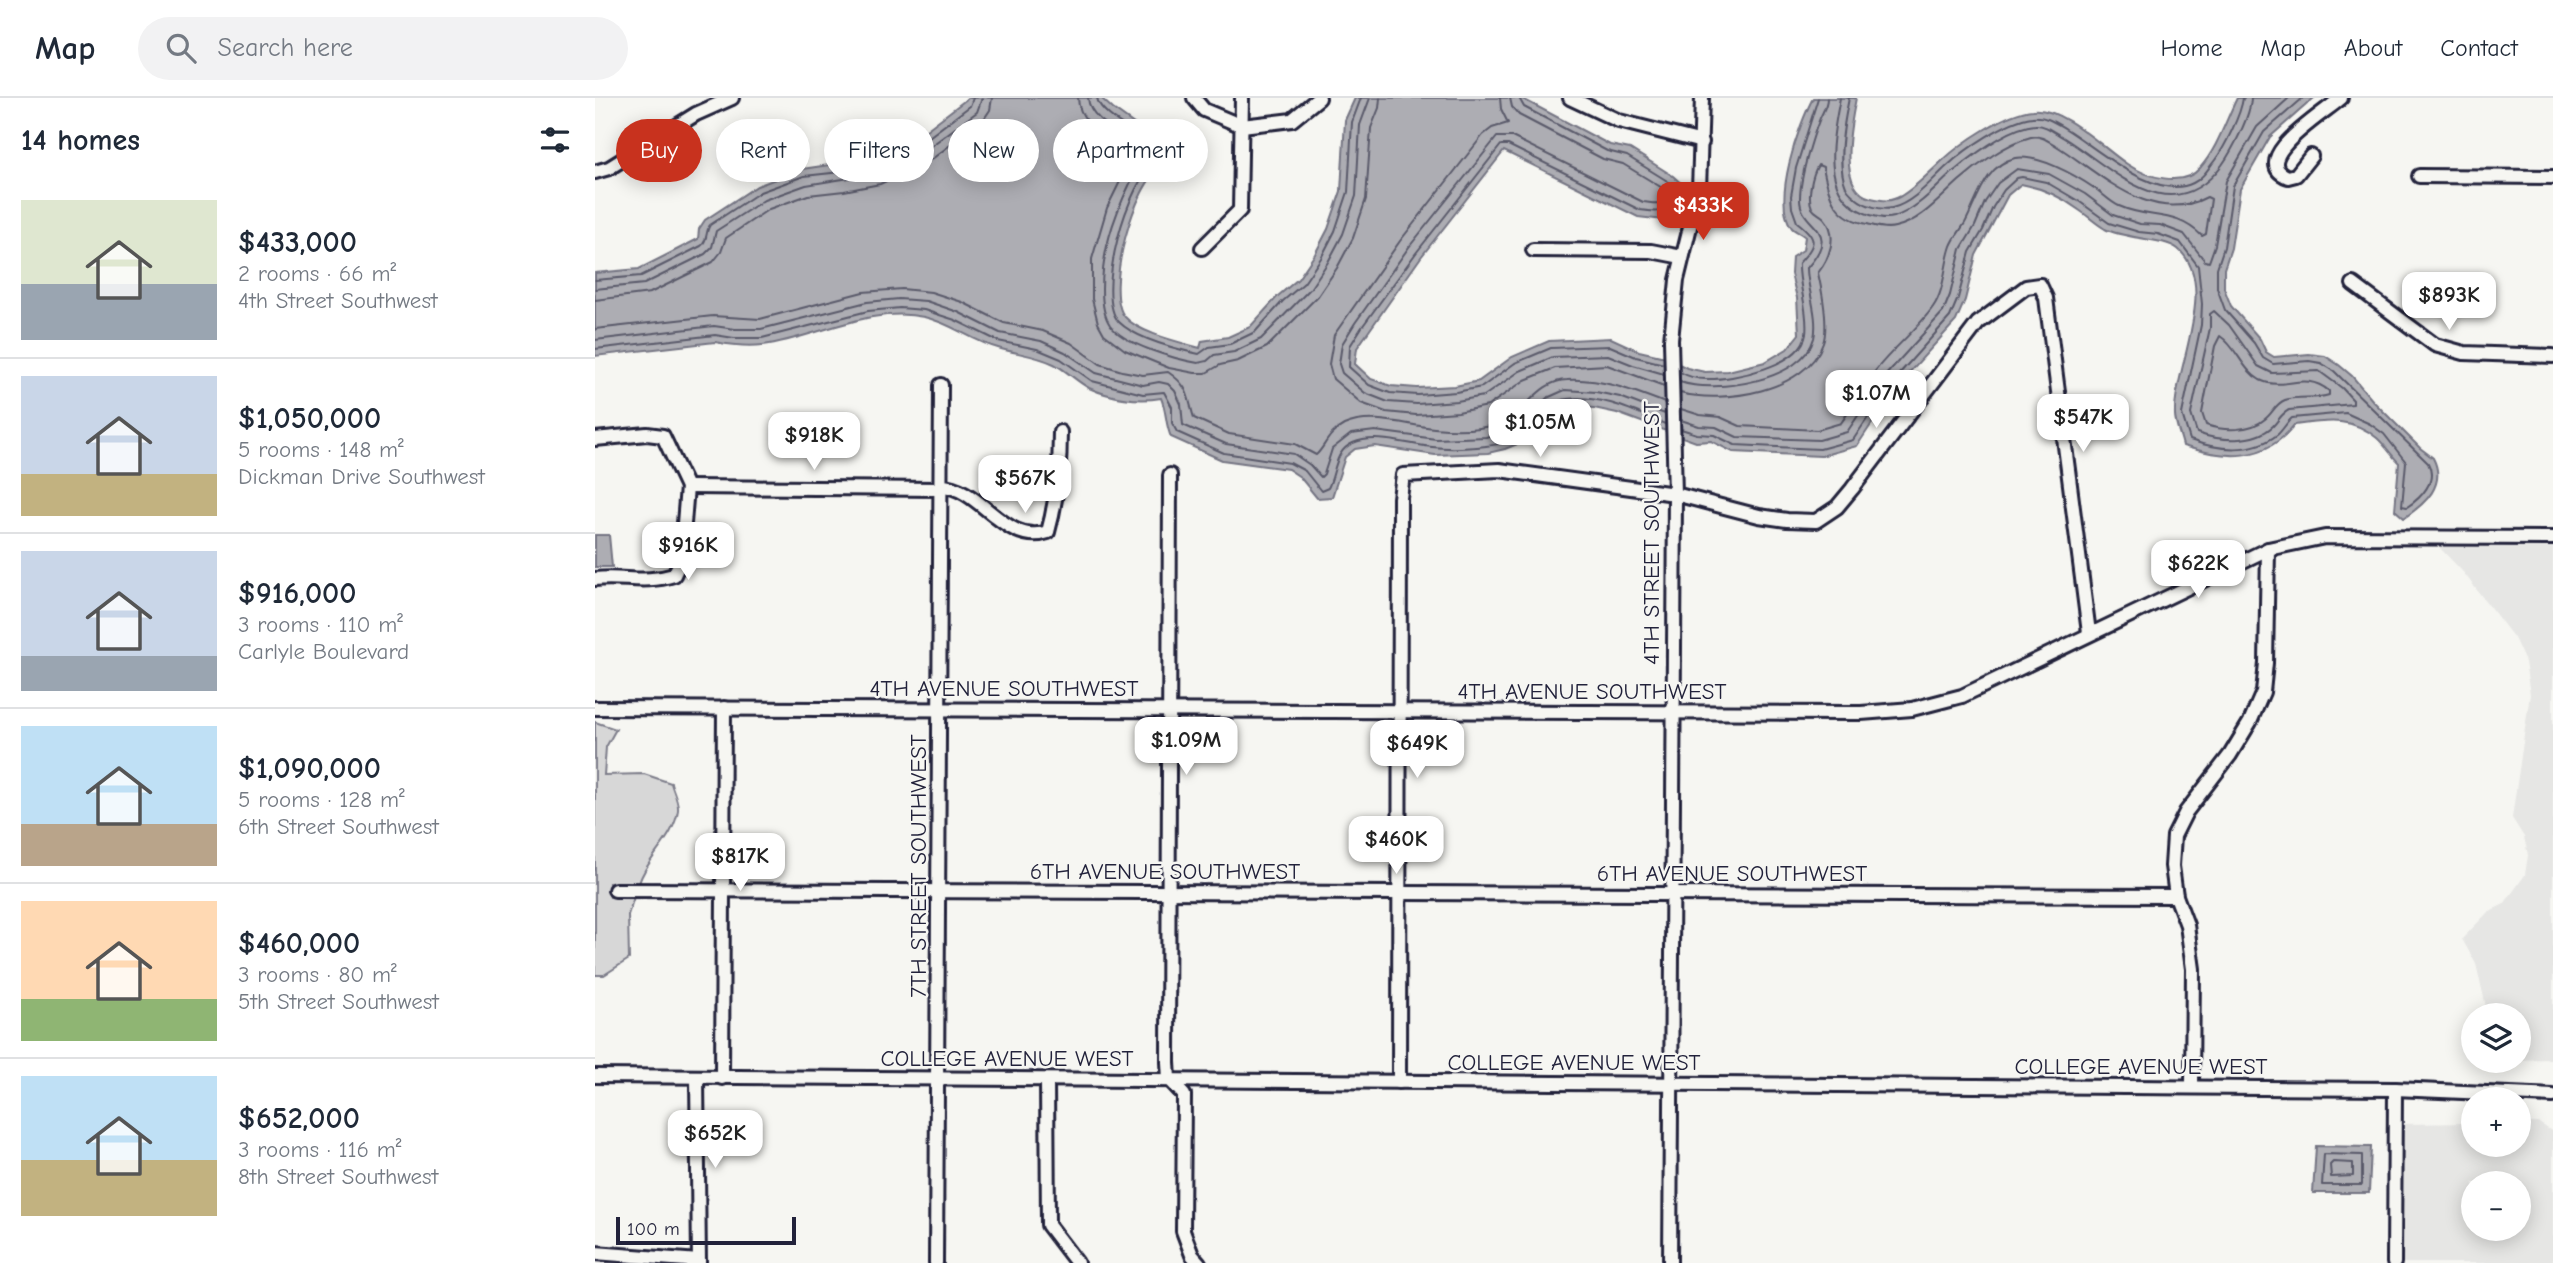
<!DOCTYPE html>
<html lang="en">
<head>
<meta charset="utf-8">
<style>
  :root { --surface:#fff; --page:#f2f2f3; --text:#1f2937; --muted:#747a83; --line:#e0e1e3; --accent:#c8321e }
  body { margin:0; font-family:"Comic Neue",sans-serif; background:var(--page); color:var(--text); height:100vh; display:flex; flex-direction:column; font-size:26px; white-space:nowrap }
  * { box-sizing:border-box; margin:0 }
  p { font-size:23px; color:var(--muted) }
  .icon { flex:none; width:38px; height:38px; fill:none; stroke:currentColor; stroke-width:2; stroke-linecap:round; stroke-linejoin:round }
  .map { position:relative; flex:1; overflow:hidden }
  .panel { display:flex; flex-direction:column; background:var(--surface); width:595px }
  .panel>* { flex:none }
  .guide { position:absolute; left:21px; top:21px; width:665px; height:63px; display:flex; gap:14px }
  .controls { position:absolute; left:1866px; top:905px; display:grid; gap:14px }
  .controls a { display:grid; place-items:center; width:70px; height:70px; border-radius:50%; background:var(--surface); box-shadow:0 4px 18px #0003; font-size:35px }
  .scale { position:absolute; left:21px; bottom:18px; width:180px; box-sizing:border-box; padding-left:7px; border:4px solid #22223b; border-top:0; font-size:19px; line-height:24px; white-space:nowrap; color:#22223b; -webkit-text-stroke:5px #f6f6f2; paint-order:stroke }
  .price { position:absolute; translate:-50% -60px; padding:0 16px; border-radius:14px; background:#fff; color:#222; font-size:23px; line-height:46px; filter:drop-shadow(0 2px 4px #0008) }
  .price::after { content:''; position:absolute; left:50%; top:42px; width:21px; height:16px; margin-left:-10px; background:inherit; clip-path:polygon(0 0,100% 0,50% 100%) }
  .price.current { background:var(--accent); color:#fff }
  ul { padding:0; list-style:none }
  li { display:flex; align-items:center; gap:21px; height:175px; padding:0 21px }
  li+li { border-top:2px solid var(--line) }
  li span { display:grid; place-items:center; flex:none; width:196px; height:140px; border-radius:0px; color:#555 }
  li>.icon { margin-inline-start:auto }
  span .icon { width:84px; height:84px; fill:#fffc; stroke-width:1 }
  li b { font-size:30px }
  h2 { display:flex; justify-content:space-between; align-items:center; height:84px; padding:0 21px; font-size:30px }
  .tag { padding:0 24px; border-radius:32px; background:var(--surface); box-shadow:0 4px 18px #0003; font-size:24px; line-height:63px }
  .tag.current { background:var(--accent); color:#fff }
  header { display:flex; align-items:center; gap:42px; box-sizing:border-box; height:98px; padding:0 35px; background:var(--surface); border-bottom:2px solid var(--line) }
  header strong { font-size:33px }
  nav { display:flex; gap:38px; margin-inline-start:auto; font-size:24px }
  .search { width:490px; height:63px; background:var(--page); display:flex; align-items:center; gap:18px; box-sizing:border-box; padding:0 24px; border-radius:38px; color:var(--muted); font-size:26px }
  main { display:flex; flex:1; min-height:0 }
  .map>svg:first-child { display:block }
</style>
</head>
<body>
<header>
<strong>Map</strong>
<div class="search"><svg class="icon" aria-label="search" viewBox="0 0 24 24"><circle cx="10" cy="10" r="6"/><path d="M15 15l6 6"/></svg>Search here</div>
<nav><a>Home</a><a>Map</a><a>About</a><a>Contact</a></nav>
</header>
<main>
<section class="panel">
<h2>14 homes<svg class="icon" aria-label="filters" viewBox="0 0 24 24"><path d="M4 7h16M4 17h16"/><circle cx="9" cy="7" r="2"/><circle cx="15" cy="17" r="2"/></svg></h2>
<ul>
<li><span style="background:linear-gradient(#dfe7d0 60%,#9aa5b1 0)"><svg class="icon" aria-label="home" viewBox="0 0 24 24"><path d="M3 11l9-7 9 7M6 9v11h12V9"/></svg></span><div><b>$433,000</b><p>2 rooms · 66 m²</p><p>4th Street Southwest</p></div></li>
<li><span style="background:linear-gradient(#c9d6e8 70%,#c2b280 0)"><svg class="icon" aria-label="home" viewBox="0 0 24 24"><path d="M3 11l9-7 9 7M6 9v11h12V9"/></svg></span><div><b>$1,050,000</b><p>5 rooms · 148 m²</p><p>Dickman Drive Southwest</p></div></li>
<li><span style="background:linear-gradient(#c9d6e8 75%,#9aa5b1 0)"><svg class="icon" aria-label="home" viewBox="0 0 24 24"><path d="M3 11l9-7 9 7M6 9v11h12V9"/></svg></span><div><b>$916,000</b><p>3 rooms · 110 m²</p><p>Carlyle Boulevard</p></div></li>
<li><span style="background:linear-gradient(#bfe0f5 70%,#b9a48a 0)"><svg class="icon" aria-label="home" viewBox="0 0 24 24"><path d="M3 11l9-7 9 7M6 9v11h12V9"/></svg></span><div><b>$1,090,000</b><p>5 rooms · 128 m²</p><p>6th Street Southwest</p></div></li>
<li><span style="background:linear-gradient(#ffd9b3 70%,#8fb573 0)"><svg class="icon" aria-label="home" viewBox="0 0 24 24"><path d="M3 11l9-7 9 7M6 9v11h12V9"/></svg></span><div><b>$460,000</b><p>3 rooms · 80 m²</p><p>5th Street Southwest</p></div></li>
<li><span style="background:linear-gradient(#bfe0f5 60%,#c2b280 0)"><svg class="icon" aria-label="home" viewBox="0 0 24 24"><path d="M3 11l9-7 9 7M6 9v11h12V9"/></svg></span><div><b>$652,000</b><p>3 rooms · 116 m²</p><p>8th Street Southwest</p></div></li>
</ul>
</section>
<div class="map">
<svg width="1958" height="1165" viewBox="0 0 1958 1165">
  <rect width="100%" height="100%" fill="#f6f6f2"/>
  <filter id="ink" filterUnits="userSpaceOnUse"><feTurbulence type="fractalNoise" baseFrequency=".0143" numOctaves="2"/><feDisplacementMap in="SourceGraphic" scale="14" xChannelSelector="R" yChannelSelector="G"/><feConvolveMatrix kernelMatrix="1 2 1 2 8 2 1 2 1" color-interpolation-filters="sRGB"/></filter>
  <g filter="url(#ink)">
    <g fill="#e6e6e4" fill-rule="evenodd">
      <polygon points="1845,446 1958,447 1958,961 1923,962 1923,917 1893,917 1881,866 1867,841 1893,814 1909,806 1930,777 1933,757 1929,739 1917,720 1935,596 1930,564 1919,540 1868,474 1845,450"/>
      <path d="M1878,1025V1046H1923V1025H1944L1958,1034V1165H1805L1806,1026ZM1878,1085H1923V1130H1878Z"/>
    </g>
    <path fill="#d7d7d7" stroke="#7c7c89" stroke-width="2" d="M0,624L21,631L11,649L9,677L49,676L76,685C78,693 84,704 83,712C79,741 53,758 44,785H14L15,799H39L33,817L34,861L9,877H0Z"/>
    <g fill="#adadb3" stroke="#757583" stroke-width="2">
      <path d="M373,0H506L518,11L571,49L567,70C540,82 508,195 530,219C544,235 584,244 605,250L607,243L633,239L655,229L683,198L703,181L720,156L733,131L746,93L750,22L760,0H926L1015,47L1035,51L1078,78L1089,88L1088,102L1080,117L1069,122L1043,119L909,53L826,159L762,250L760,266L776,281L796,288L822,290L860,288L884,283L917,259L954,243L1016,240L1044,253L1070,259L1092,270L1110,274L1133,273L1170,264L1192,251L1204,236L1202,200L1196,176L1197,159L1208,152L1210,139C1207,136 1200,133 1197,130C1176,104 1204,26 1218,0H1261C1256,26 1241,92 1276,100C1289,103 1295,104 1306,98C1321,89 1334,75 1347,63C1366,45 1411,14 1438,12C1468,9 1508,50 1532,66C1551,79 1588,90 1605,70C1623,49 1630,24 1642,0H1719L1675,39L1645,91L1636,150L1629,171V190L1636,208L1665,241L1671,254L1679,259L1714,256L1730,258L1744,267L1757,278L1778,303L1825,350L1838,360C1852,387 1830,406 1809,420L1800,412L1804,365C1796,357 1790,347 1782,340C1756,318 1731,323 1699,327C1670,365 1629,361 1588,348C1586,338 1580,326 1580,317C1578,273 1625,187 1583,151C1570,140 1529,141 1510,131C1501,126 1493,118 1484,112C1467,99 1447,90 1426,86L1413,97L1381,157L1370,202L1361,223L1301,289L1262,348L1226,358L1138,354L1116,343L1101,344L1022,315L999,310L973,308L962,312L935,341L910,351L893,355L840,357L780,348L760,351L750,359L737,399L722,400L705,379L693,371L627,362L576,339C570,326 572,314 566,300C543,304 516,300 494,290C481,283 471,272 459,266C440,257 422,256 403,250C377,243 356,225 329,219C275,207 221,240 168,247C152,249 136,247 120,244L0,258V175L44,171L103,141L104,131L110,122L162,88L207,71L275,61L322,39Z"/>
      <polygon points="0,437 14,437 17,469 0,469"/>
      <polygon points="1721,1048 1776,1049 1774,1095 1718,1095"/>
    </g>
    <g fill="none" stroke-linecap="round" stroke-linejoin="round">
      <g stroke="#5a5a6b" stroke-width="2">
        <path d="M483,0C484,32 520,37 538,57L512,110L497,161V201L503,225L509,236L530,252L574,270L600,275H611L625,267L643,263L672,249L723,198L742,170L758,140L771,101L776,30L784,10L785,0"/>
        <path d="M493,0C495,27 538,37 553,56C551,60 547,63 544,68C523,107 507,147 507,191C507,202 509,218 515,227C529,247 580,261 603,265L612,263L619,257L639,254L666,241L715,191L733,164L748,136L761,98L765,27L775,0"/>
        <path d="M502,0C505,19 550,37 563,52L561,65C533,81 499,198 524,224C541,241 581,251 604,256L614,249L635,246L660,234L688,203L709,185L726,160L740,133L753,94L757,24L766,0"/>
        <polyline points="905,0 906,11 913,25 897,30 888,37 805,143 739,237 734,266 738,281 766,305 791,314 821,317 863,314 893,308 930,282 960,270 1012,267 1069,288"/>
        <path d="M915,0L917,9L924,17L1008,61L1028,66L1069,91L1073,96C1068,109 1060,105 1048,104L917,39H902L814,149L760,225L747,246L744,266L747,275L770,295L793,304L822,306L862,303L889,298L925,273L958,259L1013,257L1038,267L1069,276"/>
        <path d="M924,0L929,9L1012,53L1032,58L1074,84L1082,92C1080,116 1064,115 1045,112L913,47H906L821,155L767,229L755,248L754,269L774,287L795,295L823,297L861,294L887,289L920,265L956,250L1015,248L1041,259L1069,266"/>
        <path d="M1245,0C1239,32 1227,82 1255,106C1264,114 1286,123 1299,119C1323,111 1340,90 1358,74C1377,58 1414,29 1440,27C1450,26 1460,35 1469,40C1519,71 1576,135 1627,67C1637,53 1656,17 1656,0"/>
        <path d="M1254,0C1249,24 1241,66 1251,89C1253,94 1258,97 1262,101C1269,107 1287,113 1297,110C1318,105 1336,83 1351,69C1370,51 1412,22 1437,19C1450,17 1461,25 1471,31C1502,50 1560,104 1598,85C1608,80 1613,71 1620,62C1630,49 1646,16 1648,0"/>
        <path d="M0,182L46,178L106,148C113,143 110,134 115,127L165,94L209,78L246,74L278,67L326,45L375,8L378,0"/>
        <polyline points="0,191 49,186 110,156 117,149 121,133 169,102 211,87 279,76 329,53 382,14 387,0"/>
        <polyline points="0,202 55,195 118,164 126,154 131,140 174,111 213,97 249,93 285,86 337,61 389,21 395,12 397,0"/>
        <path d="M1619,213L1634,227L1663,268L1677,275L1724,273L1747,290L1758,302V306L1694,312C1686,316 1684,322 1678,328C1659,346 1624,343 1602,335L1596,316L1615,230V216Z"/>
        <path d="M0,231L118,218L165,221L268,194L307,191L336,194L367,204L409,225L448,233L476,245L505,266L527,273L548,277L573,274C595,289 592,298 599,320L634,336L700,346L721,357C730,349 732,336 749,327C776,315 811,327 839,330C858,332 884,332 902,326C930,318 941,283 972,282C1006,280 1039,293 1070,305"/>
        <path d="M1625,238C1642,249 1647,272 1665,282C1689,294 1709,272 1734,293V297C1721,302 1704,297 1690,302C1680,306 1678,315 1670,321C1655,334 1628,333 1611,327L1607,315L1620,248Z"/>
        <polyline points="0,242 119,228 140,231 166,231 272,204 304,201 331,203 363,214 405,235 446,243 470,254 501,275 548,287 564,284 573,286 580,293 586,306 588,327 631,346 699,356 715,367 726,379 729,376 737,351 756,336 780,333 841,341 891,339 925,328 952,300 970,292 1001,294 1025,299 1070,316"/>
        <path d="M0,251L120,237L139,240H167L273,213L305,210L329,212L360,222L403,243L442,251L466,261L497,283L548,296L569,294L577,309V325L582,334L629,355L695,365L710,373L726,393L733,390C741,375 739,353 758,345C781,335 814,347 837,349C854,351 874,350 891,348C903,347 922,342 931,334C945,323 953,303 972,301C1005,296 1041,314 1070,326"/>
        <path d="M1085,274C1092,278 1102,281 1111,281C1137,282 1206,268 1211,236C1214,212 1203,188 1204,165C1221,146 1224,141 1202,124L1197,110L1196,98L1201,70L1223,0"/>
        <path d="M1085,284C1120,296 1208,283 1219,240C1224,218 1212,191 1212,170C1249,128 1204,131 1205,100C1205,80 1217,40 1225,20C1228,13 1232,8 1232,0"/>
        <path d="M1085,295C1128,306 1211,294 1228,245C1234,228 1227,193 1223,175C1234,161 1244,137 1229,120C1225,116 1220,115 1217,110C1212,99 1217,77 1223,67L1228,69C1233,95 1238,118 1268,125C1278,127 1289,132 1300,129C1325,124 1345,100 1364,83C1382,67 1412,45 1436,39C1445,37 1452,42 1460,47C1504,74 1556,129 1612,99L1616,101L1611,136L1607,138C1580,111 1555,122 1524,108C1515,104 1507,95 1499,90C1480,77 1443,56 1420,60C1390,67 1382,103 1370,125C1365,133 1359,140 1356,148C1349,168 1350,192 1338,209C1322,232 1298,250 1281,272C1268,289 1258,308 1246,325L1222,332L1145,328L1125,319L1105,317L1086,311"/>
        <polyline points="1086,322 1104,328 1121,329 1142,339 1224,342 1252,334 1289,279 1348,214 1355,197 1366,151 1380,128 1390,104 1403,85 1422,71 1454,76 1490,96 1518,117 1545,126 1565,127 1589,136 1610,163 1614,164 1620,147 1631,83 1662,29 1694,0"/>
        <path d="M1086,331L1102,336L1119,337L1140,347L1225,351L1258,342L1296,285L1355,219L1363,200L1375,154L1388,132L1398,109L1409,92L1422,80L1427,79L1451,84L1485,104L1514,125L1544,134L1563,136L1585,144L1603,168L1607,206L1606,227L1587,316L1595,342C1622,352 1657,356 1682,337C1688,332 1691,325 1697,320L1751,315L1775,326L1789,336L1811,364L1807,408L1812,409C1826,400 1843,383 1833,365L1739,273L1726,265L1714,263L1678,266L1668,260L1659,245L1630,212L1622,190V170L1629,149L1638,88L1669,34L1708,0"/>
        <polygon points="1729,1056 1767,1057 1767,1087 1727,1087"/>
        <polygon points="1738,1064 1758,1065 1758,1078 1736,1079 1735,1067"/>
      </g>
      <g stroke="#22223b" stroke-width="18">
        <g id="street">
          <polyline points="599,0 609,12 647,28 697,22 724,0"/>
          <polyline points="975,0 1024,23 1107,44"/>
          <path d="M1716,58L1701,77L1693,79C1651,62 1731,14 1746,0"/>
          <polyline points="0,74 14,70 101,16 137,0"/>
          <polyline points="1824,78 1958,79"/>
          <polyline points="607,150 645,112 647,0"/>
          <polyline points="938,152 1056,153 1087,159"/>
          <polyline points="1758,186 1840,247 1869,255 1958,258"/>
          <polyline points="0,341 52,336 68,338 92,389"/>
          <polyline points="575,377 573,964 574,981 589,997 588,1133 597,1157 604,1165"/>
          <path d="M346,388C385,388 410,449 453,434C462,402 465,368 465,334"/>
          <polyline points="92,389 346,391"/>
          <path d="M0,481C29,478 50,486 79,477L86,462L92,389"/>
          <polyline points="0,610 1266,615 1317,611 1367,598 1673,451 1730,439 1958,440"/>
          <polyline points="20,792 1581,798"/>
          <polyline points="0,978 1800,991 1958,998"/>
          <polyline points="102,979 104,1165"/>
          <polyline points="127,980 129,610"/>
          <polyline points="452,982 453,1127 482,1165"/>
          <polyline points="804,984 805,400 808,377 904,372 1080,396 1164,418 1192,422 1221,423 1242,409 1257,391 1383,225 1431,189 1445,187 1451,200 1494,535"/>
          <polyline points="1597,989 1598,871 1592,827 1581,798 1577,768 1579,738 1591,714 1635,657 1655,624 1668,594 1671,565 1673,451"/>
          <polyline points="0,1155 104,1163"/>
          <polyline points="341,1165 346,287"/>
          <polyline points="1075,1165 1080,396 1076,242 1082,182 1104,92 1107,0"/>
          <polyline points="1799,1165 1800,991"/>
        </g>
      </g>
      <use href="#street" stroke="#f6f6f2" stroke-width="12"/>
    </g>
  </g>
  <g text-anchor="middle" dominant-baseline="central" stroke-width="5" stroke-linejoin="round" paint-order="stroke">
    <g font-size="23" fill="#22223b" stroke="#f6f6f2">
      <text transform="translate(1056 435) rotate(-90)">4TH STREET SOUTHWEST</text>
      <text x="409" y="590">4TH AVENUE SOUTHWEST</text>
      <text x="997" y="593">4TH AVENUE SOUTHWEST</text>
      <text transform="translate(323 768) rotate(-90)">7TH STREET SOUTHWEST</text>
      <text x="570" y="773">6TH AVENUE SOUTHWEST</text>
      <text x="1137" y="775">6TH AVENUE SOUTHWEST</text>
      <text x="412" y="960">COLLEGE AVENUE WEST</text>
      <text x="979" y="964">COLLEGE AVENUE WEST</text>
      <text x="1546" y="968">COLLEGE AVENUE WEST</text>
    </g>
  </g>
</svg>
<div class="controls">
<a><svg class="icon" aria-label="layers" viewBox="0 0 24 24"><path d="M12 4l9 5-9 5-9-5zM3 14l9 5 9-5"/></svg></a>
<a>+</a>
<a>−</a>
</div>
<div class="scale">100 m</div>
<b class="price current" style="left:1108px;top:144px">$433K</b>
<b class="price" style="left:1854px;top:234px">$893K</b>
<b class="price" style="left:1281px;top:332px">$1.07M</b>
<b class="price" style="left:1488px;top:356px">$547K</b>
<b class="price" style="left:945px;top:361px">$1.05M</b>
<b class="price" style="left:219px;top:374px">$918K</b>
<b class="price" style="left:430px;top:417px">$567K</b>
<b class="price" style="left:93px;top:484px">$916K</b>
<b class="price" style="left:1603px;top:502px">$622K</b>
<b class="price" style="left:591px;top:679px">$1.09M</b>
<b class="price" style="left:822px;top:682px">$649K</b>
<b class="price" style="left:801px;top:778px">$460K</b>
<b class="price" style="left:145px;top:795px">$817K</b>
<b class="price" style="left:120px;top:1072px">$652K</b>
<div class="guide">
<a class="tag current">Buy</a>
<a class="tag">Rent</a>
<a class="tag">Filters</a>
<a class="tag">New</a>
<a class="tag">Apartment</a>
</div>
</div>
</main>
</body>
</html>
